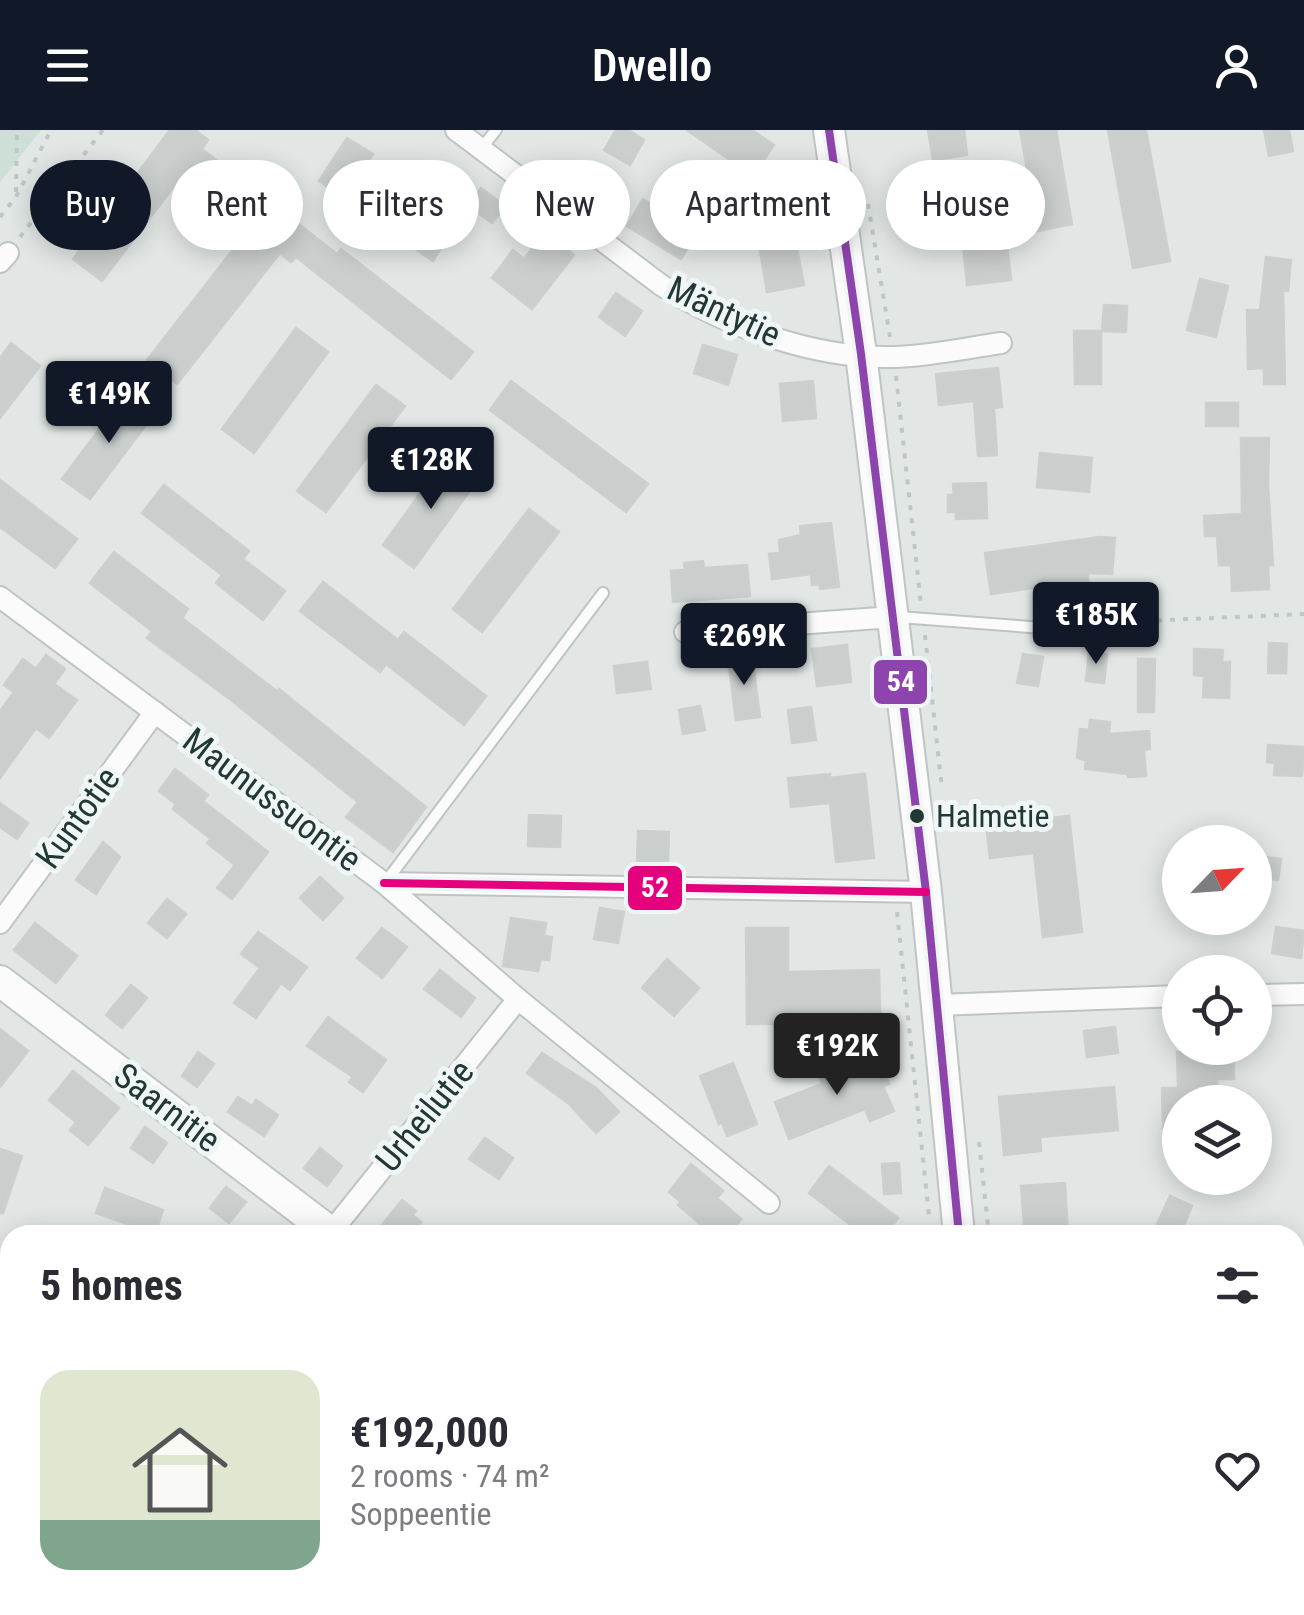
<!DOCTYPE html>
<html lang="en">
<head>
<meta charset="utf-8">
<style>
  :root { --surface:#fff; --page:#f2f2f3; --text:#2b2b33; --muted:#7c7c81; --line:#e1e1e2; --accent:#111827 }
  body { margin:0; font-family:"Roboto Condensed",sans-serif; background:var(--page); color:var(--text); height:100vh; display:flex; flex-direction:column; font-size:38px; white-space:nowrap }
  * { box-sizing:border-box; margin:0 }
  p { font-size:32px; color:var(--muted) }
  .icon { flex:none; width:55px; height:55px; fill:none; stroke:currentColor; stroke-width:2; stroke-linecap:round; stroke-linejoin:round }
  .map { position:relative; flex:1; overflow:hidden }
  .sheet { position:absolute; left:0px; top:1095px; width:1305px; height:390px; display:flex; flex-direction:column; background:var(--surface); border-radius:30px 30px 0 0; box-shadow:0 5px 25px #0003 }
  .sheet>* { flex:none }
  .banner { position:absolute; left:30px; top:30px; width:1245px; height:90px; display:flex; gap:20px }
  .needle { width:65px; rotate:65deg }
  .controls { position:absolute; left:1162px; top:695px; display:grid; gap:20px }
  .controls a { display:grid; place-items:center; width:110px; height:110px; border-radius:50%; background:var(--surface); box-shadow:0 5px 25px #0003; font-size:50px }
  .price { position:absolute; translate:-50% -85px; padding:0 22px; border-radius:10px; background:var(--accent); color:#fff; font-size:32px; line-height:65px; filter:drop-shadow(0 2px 5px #0008) }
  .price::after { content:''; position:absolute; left:50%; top:60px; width:30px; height:22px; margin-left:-15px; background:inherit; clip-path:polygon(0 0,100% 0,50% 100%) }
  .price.selected { background:#222; color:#fff }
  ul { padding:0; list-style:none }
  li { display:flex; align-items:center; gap:30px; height:250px; padding:0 40px }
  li+li { border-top:2px solid var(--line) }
  li span { display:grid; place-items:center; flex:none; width:280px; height:200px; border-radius:30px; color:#555 }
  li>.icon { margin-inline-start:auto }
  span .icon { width:120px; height:120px; fill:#fffc; stroke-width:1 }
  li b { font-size:42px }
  h2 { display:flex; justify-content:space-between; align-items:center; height:120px; padding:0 40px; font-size:42px }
  .chip { padding:0 35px; border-radius:45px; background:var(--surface); box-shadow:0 5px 25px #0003; font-size:35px; line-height:90px }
  .chip.selected { background:var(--accent); color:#fff }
  header { display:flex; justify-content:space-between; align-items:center; height:130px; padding:0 40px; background:var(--accent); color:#fff; font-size:45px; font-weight:600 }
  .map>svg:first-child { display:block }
</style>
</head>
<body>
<header><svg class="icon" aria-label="menu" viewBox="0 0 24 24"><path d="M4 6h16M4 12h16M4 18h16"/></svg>Dwello<svg class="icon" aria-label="person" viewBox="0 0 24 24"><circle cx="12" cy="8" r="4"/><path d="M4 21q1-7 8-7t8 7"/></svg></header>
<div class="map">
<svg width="1304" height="1485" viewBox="0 0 1304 1485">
  <rect width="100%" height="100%" fill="#e2e7e6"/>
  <g fill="#cddfd7">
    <polygon points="0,0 41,0 0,52"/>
    <polygon points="300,1475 460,1475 459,1485 300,1485"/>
  </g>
  <g fill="#cacecd" stroke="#cbd0cf" stroke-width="2.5">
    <polygon points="170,0 195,0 208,10 202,19 337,124 341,119 473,222 451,249 296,127 291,132 280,123 177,254 147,230 249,99 181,47 102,151 73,129"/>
    <polygon points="616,0 628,0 644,10 630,35 604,20"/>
    <polygon points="687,0 752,0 774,15 753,46"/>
    <polygon points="928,0 964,0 967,25 933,30"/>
    <polygon points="1020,0 1056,0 1072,94 1038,101"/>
    <polygon points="1108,0 1146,0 1170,131 1133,138"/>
    <polygon points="1264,0 1289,0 1293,21 1269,26"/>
    <polygon points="347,8 373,24 345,68 319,51"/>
    <polygon points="481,58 505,76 492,93 468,76"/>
    <polygon points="917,62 920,85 891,89 888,66"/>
    <polygon points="968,62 983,118 1007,116 1011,150 967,155 958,64"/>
    <polygon points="643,69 674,88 680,76 704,91 681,129 627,96"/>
    <polygon points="427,87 451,103 433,131 408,114"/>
    <polygon points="786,91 790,114 796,113 804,155 767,162 756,97"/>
    <polygon points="545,102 574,125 532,179 492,148 513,120 524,129"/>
    <polygon points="1266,127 1291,130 1288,161 1283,160 1285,254 1264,254 1264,238 1248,239 1247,180 1260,180"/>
    <polygon points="1200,149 1228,156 1216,207 1187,200"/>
    <polygon points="616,163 642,181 625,206 599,187"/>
    <polygon points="1104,175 1127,176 1126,202 1102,201"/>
    <polygon points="296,198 328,222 254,323 222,299"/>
    <polygon points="1074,201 1101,201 1101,254 1075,254"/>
    <polygon points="11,213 40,236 0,288 0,228"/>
    <polygon points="703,215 737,225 728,255 694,243"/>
    <polygon points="998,238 1002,277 994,278 997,325 978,326 974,271 939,275 936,244"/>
    <polygon points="511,251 648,354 626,382 490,280"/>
    <polygon points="813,251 816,288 783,291 780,254"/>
    <polygon points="376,255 405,276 326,382 297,361"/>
    <polygon points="127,262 155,283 90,369 62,349"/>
    <rect x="1206" y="273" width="32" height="23"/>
    <polygon points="1241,308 1269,308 1268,354 1273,435 1268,435 1269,459 1232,461 1231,435 1219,435 1217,406 1205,406 1204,386 1242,384"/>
    <polygon points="1040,323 1092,328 1089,362 1037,357"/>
    <polygon points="448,325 479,348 414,438 383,415"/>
    <polygon points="0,350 77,409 55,438 0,397"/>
    <polygon points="986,353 987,388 956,389 956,382 948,382 948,365 954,365 953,354"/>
    <polygon points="164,355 249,421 243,429 285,461 263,490 216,453 222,445 142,383"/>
    <polygon points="529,379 559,402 482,502 453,479"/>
    <polygon points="831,393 839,457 820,459 819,454 812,455 811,444 772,449 769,424 780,423 779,410 801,405 800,396"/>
    <polygon points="1099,407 1115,408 1112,444 1088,443 1088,489 1061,489 1061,454 991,464 985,423"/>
    <polygon points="114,422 188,479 182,488 278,562 279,559 426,677 393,722 346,687 358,672 231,570 147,508 152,501 90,453"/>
    <polygon points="703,431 704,438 747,435 750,466 673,472 671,441 685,440 684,433"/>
    <polygon points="323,452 398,510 404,502 486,566 464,595 386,534 380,542 300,481"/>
    <polygon points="1269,513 1287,514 1286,543 1268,543"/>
    <polygon points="847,515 851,552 817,556 812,519"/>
    <polygon points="1194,519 1223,520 1222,532 1230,532 1229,568 1203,567 1204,546 1194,545"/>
    <polygon points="1089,522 1107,524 1104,553 1086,551"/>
    <polygon points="1023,524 1043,527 1038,556 1017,553"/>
    <polygon points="46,525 65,539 54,554 77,570 49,608 36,598 0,648 0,581 14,562 4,555 23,529 36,539"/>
    <polygon points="752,526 760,587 736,590 728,529"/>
    <polygon points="1138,529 1155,529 1154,582 1138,582"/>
    <polygon points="647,532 651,559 617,563 614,536"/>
    <polygon points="700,576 705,600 683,604 679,580"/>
    <polygon points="811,577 816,610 792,613 788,580"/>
    <polygon points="1090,590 1110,592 1109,604 1149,601 1150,619 1144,620 1146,646 1128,647 1128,644 1085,639 1086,630 1077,628 1080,599 1089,600"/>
    <polygon points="1268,615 1304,617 1302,646 1274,645 1275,633 1267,632"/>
    <polygon points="175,639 208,665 203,671 268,722 232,769 217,758 235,735 207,713 211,709 173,679 176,674 159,661"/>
    <polygon points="830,644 830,648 865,644 874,728 836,732 830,673 791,677 788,648"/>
    <polygon points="0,673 28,693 17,709 0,697"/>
    <polygon points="529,685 561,686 560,717 528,716"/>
    <polygon points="1069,686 1082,802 1043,807 1034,723 990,728 986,695"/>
    <polygon points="638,701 669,702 668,733 637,732"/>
    <polygon points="103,712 120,727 96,764 76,750"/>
    <polygon points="1255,726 1281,729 1278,750 1255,747"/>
    <polygon points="320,747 343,768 323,790 300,768"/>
    <polygon points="167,769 186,784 167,808 148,793"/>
    <polygon points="600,778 624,782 618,813 594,809"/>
    <polygon points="511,788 546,793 544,806 552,807 549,830 541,829 538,841 503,836"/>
    <polygon points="35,793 77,826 56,853 14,820"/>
    <polygon points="1276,797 1304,801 1301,828 1272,823"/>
    <polygon points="382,798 407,817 382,848 357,828"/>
    <polygon points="746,798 788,798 788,842 879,840 880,882 789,884 789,894 747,894"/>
    <polygon points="258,802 307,837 290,860 281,853 256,888 234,873 260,838 241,824"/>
    <polygon points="667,829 699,858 674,886 642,858"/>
    <polygon points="440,840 475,868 461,887 424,859"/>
    <polygon points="131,855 147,868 122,898 106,885"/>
    <polygon points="328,887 386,930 363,962 349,952 353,947 307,916"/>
    <polygon points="1115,897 1118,923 1087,927 1084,901"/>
    <polygon points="0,899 28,921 0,957"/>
    <polygon points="1233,920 1234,949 1217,949 1218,972 1180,972 1180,997 1163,998 1162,958 1178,958 1177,922"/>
    <polygon points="198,922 214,934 197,957 182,946"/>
    <polygon points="866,922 873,941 883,937 889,954 883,956 894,981 870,991 865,979 789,1009 775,972 822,954 819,945"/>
    <polygon points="542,923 596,958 619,982 596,1003 569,974 527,943"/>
    <polygon points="733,933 757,994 727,1006 722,992 719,994 700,946"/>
    <polygon points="73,941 119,978 88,1015 70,1000 76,992 49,970"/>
    <polygon points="1114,957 1118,1000 1040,1007 1041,1021 1004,1025 999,967"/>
    <polygon points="238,967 252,976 256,970 278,985 264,1006 228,982"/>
    <polygon points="145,997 167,1013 153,1033 131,1018"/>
    <polygon points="485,1008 513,1028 499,1049 469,1029"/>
    <polygon points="320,1018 342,1036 327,1056 304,1038"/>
    <polygon points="0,1019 22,1026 3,1083 0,1083"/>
    <polygon points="899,1033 901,1063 884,1064 882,1034"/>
    <polygon points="691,1034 723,1061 717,1068 741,1089 728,1105 713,1105 678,1075 681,1072 669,1062"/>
    <polygon points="829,1036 898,1088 885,1105 864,1105 809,1063"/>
    <polygon points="1065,1053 1068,1105 1025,1105 1021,1056"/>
    <polygon points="226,1057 246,1072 229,1093 210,1078"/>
    <polygon points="105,1058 163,1080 155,1104 96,1083"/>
    <polygon points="1170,1066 1192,1076 1180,1105 1152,1105"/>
    <polygon points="402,1070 416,1081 412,1085 421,1092 411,1105 392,1105 381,1096"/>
  </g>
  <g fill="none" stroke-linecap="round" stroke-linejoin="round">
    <g stroke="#bfc4c3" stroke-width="14">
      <g id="lane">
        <polyline points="481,19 496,0"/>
        <polyline points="899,487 1070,500 1129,492"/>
        <polyline points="385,753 603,463"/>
      </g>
    </g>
    <g stroke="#bfc4c3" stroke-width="24">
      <g id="street">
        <path d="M456,0L661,155C727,197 815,229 894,227C929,226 966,218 1001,213"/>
        <polyline points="0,132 8,123"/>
        <polyline points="0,467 384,753 518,869 769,1073"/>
        <polyline points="685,502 893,487"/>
        <polyline points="384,753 926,762"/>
        <polyline points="0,793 155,582"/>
        <polyline points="1255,865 1304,864"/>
        <polyline points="937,875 1180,866"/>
        <polyline points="331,1102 518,869"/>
        <polyline points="0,1236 10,1236"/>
        <polyline points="1295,1467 1304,1474"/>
        <polyline points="281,1485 282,1475"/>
        <polyline points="629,1485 631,1475"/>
      </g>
    </g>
    <g stroke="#bec5c4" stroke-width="34">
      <g id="secondary">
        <polyline points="829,0 861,224 926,762 959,1105"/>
        <polyline points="0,851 334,1105"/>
        <polyline points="1042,1475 1046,1485"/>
      </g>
    </g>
    <g stroke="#bfc7c6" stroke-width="4" stroke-dasharray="5 8" stroke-linecap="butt">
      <polyline points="16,62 17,0"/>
      <polyline points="868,74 890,207"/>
      <polyline points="0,87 16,67 51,0"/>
      <polyline points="20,107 103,0"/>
      <polyline points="896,246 921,475"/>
      <polyline points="1144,491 1304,484"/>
      <polyline points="925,505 942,659"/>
      <polyline points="897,782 929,1086"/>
      <polyline points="979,1012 989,1105"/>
      <polyline points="1010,1475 1014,1485"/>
      <polyline points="1072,1475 1077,1485"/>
    </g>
    <use href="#lane" stroke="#fbfbfb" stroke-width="10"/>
    <use href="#street" stroke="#fbfbfb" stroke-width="20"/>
    <use href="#secondary" stroke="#fbfbfb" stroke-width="30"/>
    <g stroke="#f0f6f5" stroke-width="15">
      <polyline id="bus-1" points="829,0 861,224 926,762 959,1105"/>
    </g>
    <g stroke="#f0f6f5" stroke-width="15">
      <polyline id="bus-2" points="384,753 926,762"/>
    </g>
    <use href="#bus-1" stroke="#8e44ad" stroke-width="8"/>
    <use href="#bus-2" stroke="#e5007d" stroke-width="8"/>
  </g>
  <circle fill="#223837" stroke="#f0f6f5" stroke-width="4" cx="917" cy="686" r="9"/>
  <g text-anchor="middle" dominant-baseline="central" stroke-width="10" stroke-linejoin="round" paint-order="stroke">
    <g font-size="32" fill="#223837" stroke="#f0f6f5" text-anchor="start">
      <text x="936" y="686">Halmetie</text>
    </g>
    <g font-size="35" fill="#223837" stroke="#f0f6f5">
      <text transform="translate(724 182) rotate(25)">Mäntytie</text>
      <text transform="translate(272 670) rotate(37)">Maunussuontie</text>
      <text transform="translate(78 688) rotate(-54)">Kuntotie</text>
      <text transform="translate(167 978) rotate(37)">Saarnitie</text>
      <text transform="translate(425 986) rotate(-51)">Urheilutie</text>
    </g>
  </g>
  <g stroke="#f0f6f5" stroke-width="4">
    <rect x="872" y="528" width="57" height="48" rx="10" fill="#8e44ad"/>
    <rect x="626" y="734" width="58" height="48" rx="10" fill="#e5007d"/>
  </g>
  <g font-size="28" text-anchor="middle" font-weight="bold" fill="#fff">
    <text x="901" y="561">54</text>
    <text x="655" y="767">52</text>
  </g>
</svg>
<div class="controls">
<a><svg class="needle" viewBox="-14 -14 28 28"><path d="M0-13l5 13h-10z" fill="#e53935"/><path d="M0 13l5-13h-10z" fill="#7c7c81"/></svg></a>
<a><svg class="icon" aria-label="locate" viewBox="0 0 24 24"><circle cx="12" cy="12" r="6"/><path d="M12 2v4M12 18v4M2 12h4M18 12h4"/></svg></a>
<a><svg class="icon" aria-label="layers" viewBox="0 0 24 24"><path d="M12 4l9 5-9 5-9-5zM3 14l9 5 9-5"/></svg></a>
</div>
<b class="price" style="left:109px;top:316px">€149K</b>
<b class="price" style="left:431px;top:382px">€128K</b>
<b class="price" style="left:1096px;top:537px">€185K</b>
<b class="price" style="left:744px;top:558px">€269K</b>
<b class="price selected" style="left:837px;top:968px">€192K</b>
<div class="banner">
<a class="chip selected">Buy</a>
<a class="chip">Rent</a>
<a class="chip">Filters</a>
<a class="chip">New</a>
<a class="chip">Apartment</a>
<a class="chip">House</a>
</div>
<section class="sheet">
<h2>5 homes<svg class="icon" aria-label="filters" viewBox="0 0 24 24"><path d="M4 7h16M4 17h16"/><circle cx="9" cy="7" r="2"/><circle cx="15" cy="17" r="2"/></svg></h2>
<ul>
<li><span style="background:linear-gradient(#dfe7d0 75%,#7fa58c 0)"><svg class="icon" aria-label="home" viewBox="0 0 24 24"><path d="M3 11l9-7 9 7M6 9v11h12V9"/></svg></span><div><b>€192,000</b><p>2 rooms · 74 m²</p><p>Soppeentie</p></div><svg class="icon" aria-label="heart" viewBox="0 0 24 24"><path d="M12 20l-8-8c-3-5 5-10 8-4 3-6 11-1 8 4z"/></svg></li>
</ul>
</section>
</div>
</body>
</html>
